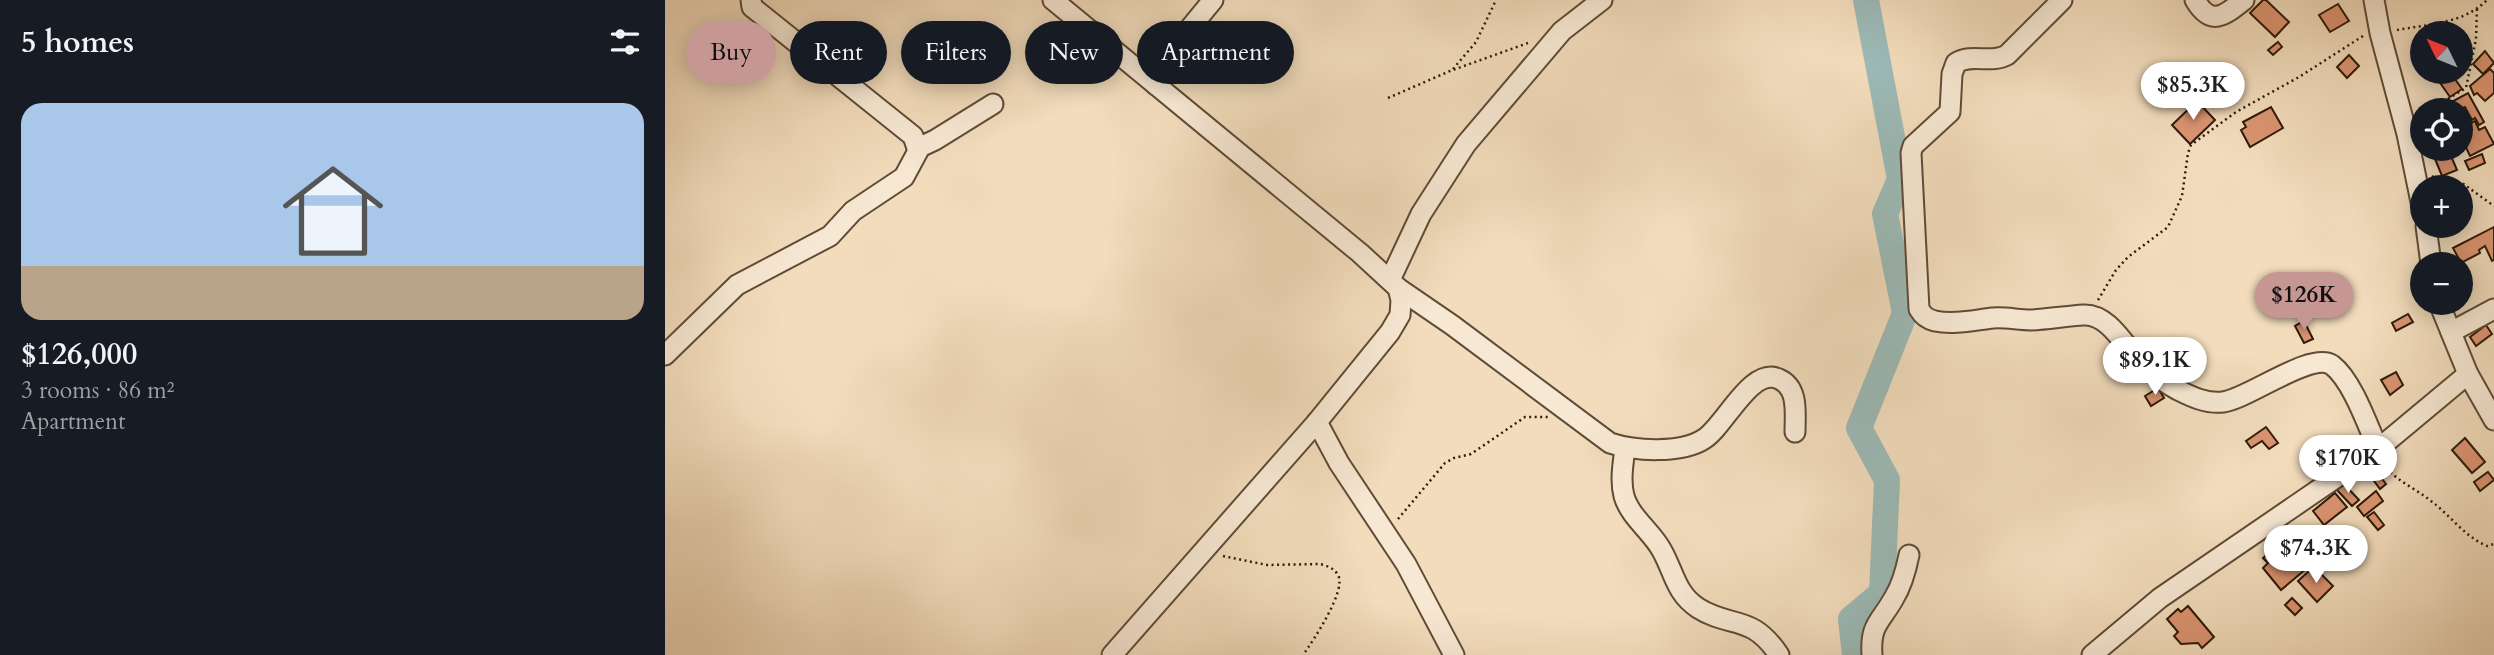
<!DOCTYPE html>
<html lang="en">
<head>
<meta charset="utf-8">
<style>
  :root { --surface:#171b24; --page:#242831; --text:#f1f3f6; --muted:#9ea1a6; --line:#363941; --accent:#c59692 }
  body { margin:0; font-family:Cardo,serif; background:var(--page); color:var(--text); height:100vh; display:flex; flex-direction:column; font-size:26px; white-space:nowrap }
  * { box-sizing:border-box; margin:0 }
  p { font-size:23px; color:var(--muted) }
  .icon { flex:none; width:38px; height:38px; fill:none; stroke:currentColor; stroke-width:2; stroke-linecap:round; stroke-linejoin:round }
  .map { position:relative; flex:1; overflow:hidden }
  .panel { display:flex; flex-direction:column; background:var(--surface); width:665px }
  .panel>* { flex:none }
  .banner { position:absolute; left:21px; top:21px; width:665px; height:63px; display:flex; gap:14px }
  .needle { width:46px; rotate:313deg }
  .buttons { position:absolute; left:1745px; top:21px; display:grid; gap:14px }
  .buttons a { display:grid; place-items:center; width:63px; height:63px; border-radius:50%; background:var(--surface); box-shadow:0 4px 18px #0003; font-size:35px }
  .price { position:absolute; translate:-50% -60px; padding:0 16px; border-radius:24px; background:#fff; color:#222; font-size:23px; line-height:46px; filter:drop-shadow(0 2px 4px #0008) }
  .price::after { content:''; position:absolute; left:50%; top:42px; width:21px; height:16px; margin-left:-10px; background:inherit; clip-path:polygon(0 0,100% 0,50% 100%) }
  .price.current { background:var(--accent); color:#111 }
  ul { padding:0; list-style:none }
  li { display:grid; align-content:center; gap:14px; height:371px; padding:0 21px }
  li+li { border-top:2px solid var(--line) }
  li span { display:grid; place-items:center; height:217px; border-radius:21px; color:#555 }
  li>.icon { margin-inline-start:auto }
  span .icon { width:126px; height:126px; fill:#fffc; stroke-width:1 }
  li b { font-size:30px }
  h2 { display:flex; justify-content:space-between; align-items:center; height:84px; padding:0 21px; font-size:30px }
  .chip { padding:0 24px; border-radius:32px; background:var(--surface); box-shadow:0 4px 18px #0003; font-size:24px; line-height:63px }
  .chip.current { background:var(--accent); color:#111 }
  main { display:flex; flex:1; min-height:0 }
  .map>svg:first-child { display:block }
</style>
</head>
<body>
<main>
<section class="panel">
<h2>5 homes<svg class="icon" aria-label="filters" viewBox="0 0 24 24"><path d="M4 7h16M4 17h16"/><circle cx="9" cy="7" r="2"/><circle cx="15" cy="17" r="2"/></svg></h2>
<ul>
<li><span style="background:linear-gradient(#a9c7e8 75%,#b9a48a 0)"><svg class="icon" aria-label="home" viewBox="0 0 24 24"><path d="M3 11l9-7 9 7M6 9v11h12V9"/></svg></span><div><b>$126,000</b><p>3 rooms · 86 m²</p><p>Apartment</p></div></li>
</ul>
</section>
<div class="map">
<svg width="1829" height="655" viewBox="0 0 1829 655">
  <rect width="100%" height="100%" fill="#f2dcbc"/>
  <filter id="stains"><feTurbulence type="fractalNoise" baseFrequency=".00286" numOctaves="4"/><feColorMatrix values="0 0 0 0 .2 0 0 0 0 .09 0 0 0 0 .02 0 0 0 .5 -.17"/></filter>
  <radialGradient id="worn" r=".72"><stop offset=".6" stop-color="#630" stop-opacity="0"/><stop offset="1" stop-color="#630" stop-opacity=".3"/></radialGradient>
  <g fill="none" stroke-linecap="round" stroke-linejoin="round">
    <polyline stroke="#9cbab7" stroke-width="26" points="1190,655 1186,619 1217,593 1222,480 1194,428 1240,313 1220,214 1235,179 1201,0"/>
  </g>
  <g fill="#db9471" stroke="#2e1b09" stroke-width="2">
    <polygon points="1598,0 1601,0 1624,22 1610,37 1585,13"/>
    <polygon points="1673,4 1684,21 1665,32 1654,15"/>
    <polygon points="1613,42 1617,47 1608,55 1603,50"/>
    <polygon points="1820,51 1829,63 1818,74 1808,64"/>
    <polygon points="1684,55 1694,66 1682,78 1672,67"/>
    <polygon points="1825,69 1829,73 1829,93 1820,101 1812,93 1809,95 1805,86"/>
    <polygon points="1779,72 1785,72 1797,89 1785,97 1771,77"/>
    <polygon points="1803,93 1819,122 1814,125 1810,118 1807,120 1800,107 1794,110 1784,110 1781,105"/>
    <polygon points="1532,101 1550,120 1525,144 1507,125"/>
    <polygon points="1606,107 1618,128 1585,147 1576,130 1581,127 1578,122"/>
    <polygon points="1810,121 1814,130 1820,127 1829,144 1805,156 1796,137 1796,129"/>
    <polygon points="1783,149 1792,170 1777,176 1768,154"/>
    <polygon points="1817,154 1820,163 1804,170 1800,161"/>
    <polygon points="1829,227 1829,260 1827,261 1820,246 1814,250 1815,253 1796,263 1788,248"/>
    <polygon points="1743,314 1748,322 1731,331 1727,323"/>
    <polygon points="1639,321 1648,339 1639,343 1630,326"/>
    <polygon points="1821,325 1827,334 1811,346 1805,337"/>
    <polygon points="1731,372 1738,385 1725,395 1716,380"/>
    <polygon points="1493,388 1499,398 1486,406 1480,396"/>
    <polygon points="1601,427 1613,443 1604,449 1597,441 1586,448 1581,441"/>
    <polygon points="1800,438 1820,462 1807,473 1787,450"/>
    <polygon points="1707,466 1721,484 1715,489 1701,470"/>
    <polygon points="1823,472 1829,480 1815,491 1809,482"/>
    <polygon points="1679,484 1694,500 1687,506 1672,490"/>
    <polygon points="1711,491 1718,501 1699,516 1692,507"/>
    <polygon points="1670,493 1682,507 1659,525 1648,511"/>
    <polygon points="1709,512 1719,525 1713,530 1702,517"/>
    <polygon points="1619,540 1642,568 1616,590 1598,568 1603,563 1598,558"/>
    <polygon points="1673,545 1678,552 1664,561 1659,554"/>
    <polygon points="1644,571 1650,576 1654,572 1668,586 1652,602 1633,581"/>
    <polygon points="1627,598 1637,608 1630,615 1620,605"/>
    <polygon points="1523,606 1549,637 1537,648 1533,643 1516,644 1509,636 1513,632 1502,619 1513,609 1516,612"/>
  </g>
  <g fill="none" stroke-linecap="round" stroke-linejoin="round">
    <g stroke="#5f4b36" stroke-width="23">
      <g id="minor">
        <polyline points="388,0 695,253 733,288 736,300 735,315 725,332 652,422 447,655"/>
        <path d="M1397,0L1342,55C1326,64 1307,53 1291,63L1287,74L1285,112L1248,146L1246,153L1254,309C1258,316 1262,319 1270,321C1289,325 1309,320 1328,318C1341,317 1353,320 1366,320C1384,319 1401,316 1419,315C1445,314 1461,349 1478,365C1488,374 1500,383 1513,390C1527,397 1542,404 1558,402C1583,399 1646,351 1667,365C1687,380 1703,426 1713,449"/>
        <path d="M1530,0C1546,27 1559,16 1579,0"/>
        <polyline points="1709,0 1715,33 1742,134 1757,207"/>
        <polyline points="491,85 512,44 548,0"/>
        <polyline points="253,148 270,140 328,104"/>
        <polyline points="1761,226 1766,264"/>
        <polyline points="725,280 756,214 801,144 897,31 937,0"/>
        <path d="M733,288L787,325L945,443C969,451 1016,454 1039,439C1060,426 1086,366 1114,379C1134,388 1130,413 1130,432"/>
        <polyline points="1774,303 1803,374 1829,420"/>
        <polyline points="1786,332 1829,309"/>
        <polyline points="0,355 72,285 165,236 188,211 239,177 253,151 248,136 87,7 86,0"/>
        <polyline points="652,422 674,463 741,564 789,655"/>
        <path d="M960,448C958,464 955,481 959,496C965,517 986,531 996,549C1009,571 1010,593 1033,608C1066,629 1086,613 1114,655"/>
        <path d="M1207,655C1205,624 1215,623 1229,598C1237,585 1241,570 1244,555"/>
        <polyline points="1427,655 1495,598 1713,449 1803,374"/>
      </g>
    </g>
    <g stroke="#2e1b09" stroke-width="2.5" stroke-dasharray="2 3.5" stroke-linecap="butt">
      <path d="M1732,30C1764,24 1798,24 1822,0"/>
      <polyline points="788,69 811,42 831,0"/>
      <polyline points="723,98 785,71 863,43"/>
      <polyline points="1764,110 1801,88 1811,39 1812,9"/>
      <polyline points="1767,176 1777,183 1797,183 1829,206"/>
      <polyline points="1433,300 1451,270 1463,257 1503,227 1517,196 1523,153 1526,145 1571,112 1634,77 1698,36"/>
      <path d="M1718,464C1731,481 1750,488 1766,501C1785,515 1800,537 1822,546L1829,544"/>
      <polyline points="733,519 780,463 789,458 806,454 860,417 883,417"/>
      <path d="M558,556L602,565L654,564C661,565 669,568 673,575C682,590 648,641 638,655"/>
    </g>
    <use href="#minor" stroke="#f7e8d3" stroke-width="19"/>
  </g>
  <rect width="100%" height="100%" filter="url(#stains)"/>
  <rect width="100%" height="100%" fill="url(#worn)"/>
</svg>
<div class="buttons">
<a><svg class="needle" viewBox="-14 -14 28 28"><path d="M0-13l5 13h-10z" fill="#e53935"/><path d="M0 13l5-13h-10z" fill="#9ea1a6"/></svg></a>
<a><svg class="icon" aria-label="locate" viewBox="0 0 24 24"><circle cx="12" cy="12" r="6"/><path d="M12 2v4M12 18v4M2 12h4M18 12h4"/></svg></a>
<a>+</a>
<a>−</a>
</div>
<b class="price" style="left:1528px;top:122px">$85.3K</b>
<b class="price current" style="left:1639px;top:332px">$126K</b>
<b class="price" style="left:1490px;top:397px">$89.1K</b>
<b class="price" style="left:1683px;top:495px">$170K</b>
<b class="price" style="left:1651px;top:585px">$74.3K</b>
<div class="banner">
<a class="chip current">Buy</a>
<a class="chip">Rent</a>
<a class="chip">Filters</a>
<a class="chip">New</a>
<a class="chip">Apartment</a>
</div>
</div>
</main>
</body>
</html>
